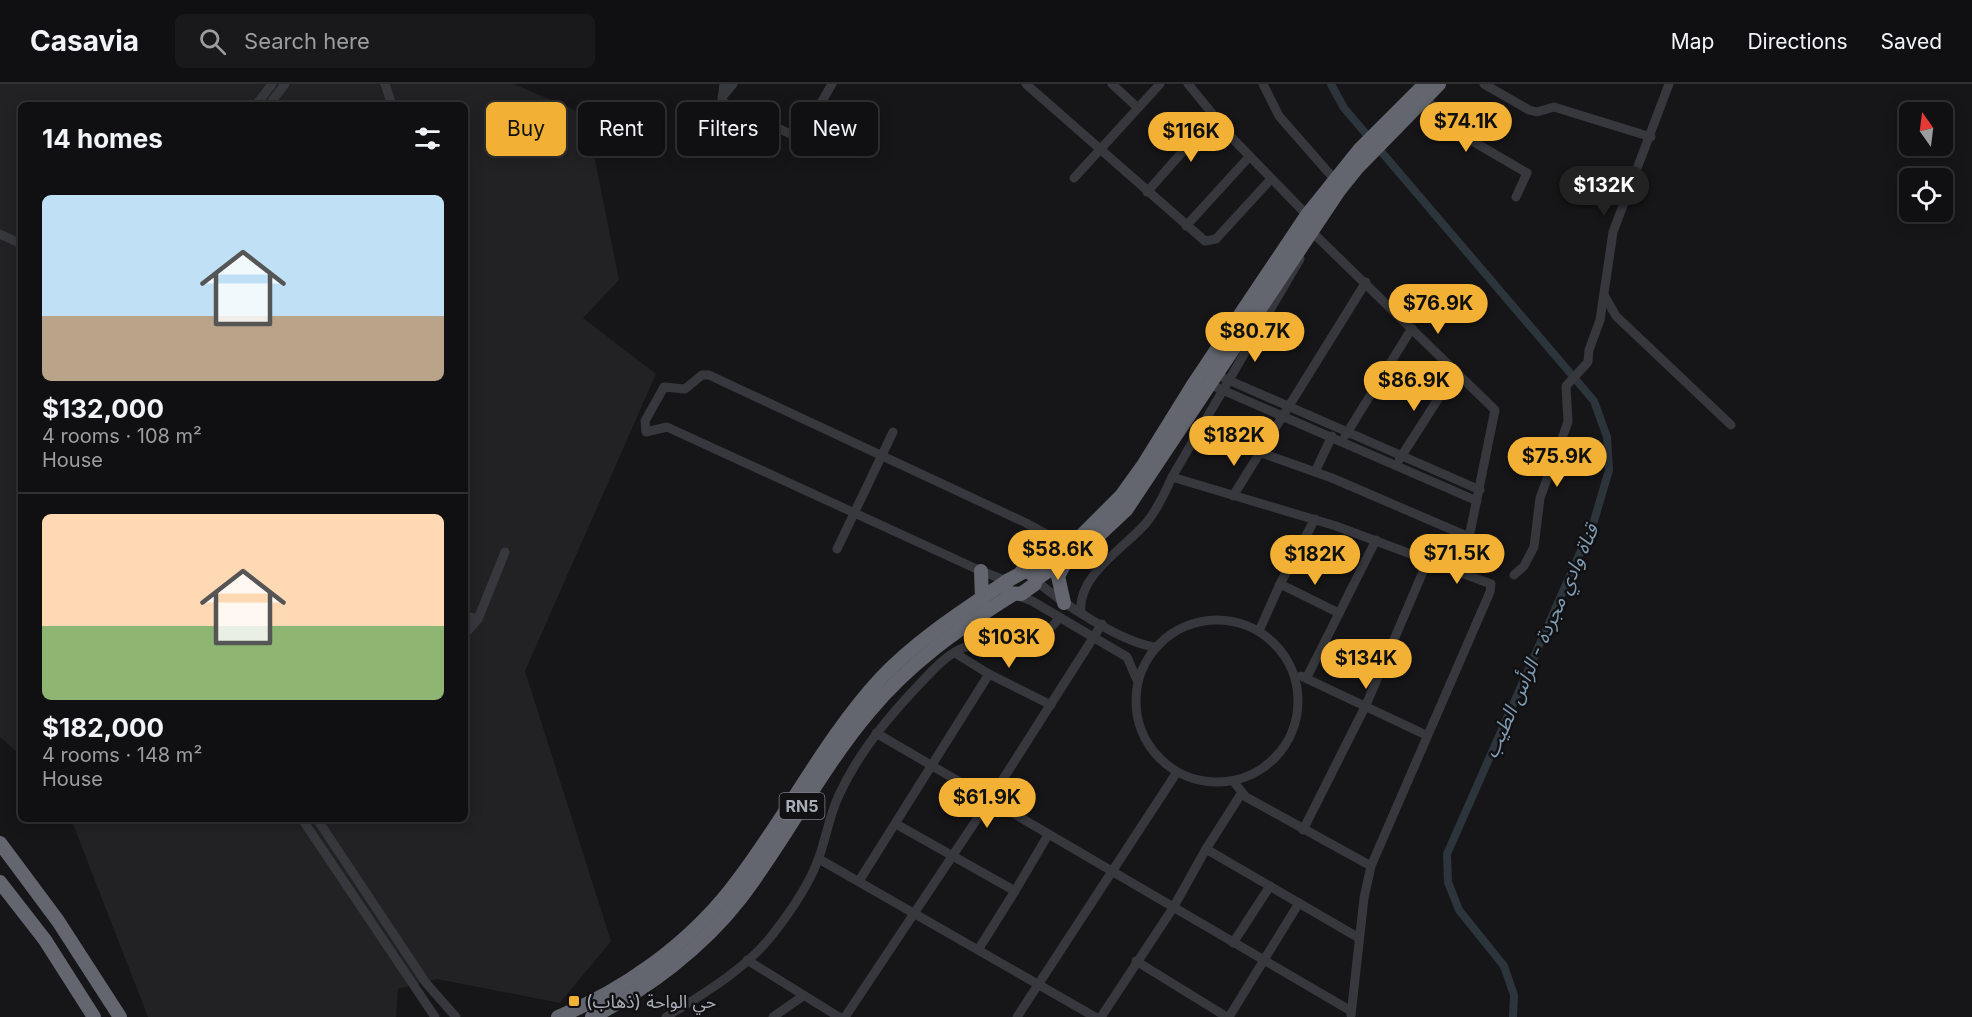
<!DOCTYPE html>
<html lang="en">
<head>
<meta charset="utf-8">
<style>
  :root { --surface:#101012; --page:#19191b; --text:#f1f3f6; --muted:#9c9d9f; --line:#303032; --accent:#f2b134 }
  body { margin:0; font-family:Inter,"Noto Sans Arabic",sans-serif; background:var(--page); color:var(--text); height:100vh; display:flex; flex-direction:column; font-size:22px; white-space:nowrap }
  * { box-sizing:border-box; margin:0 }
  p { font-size:20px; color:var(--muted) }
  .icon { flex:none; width:33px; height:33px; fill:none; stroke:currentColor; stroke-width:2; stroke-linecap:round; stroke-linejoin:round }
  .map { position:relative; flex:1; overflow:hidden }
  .drawer { position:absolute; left:18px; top:18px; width:450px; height:720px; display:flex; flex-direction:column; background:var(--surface); border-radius:9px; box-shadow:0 3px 15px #0003,0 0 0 2px var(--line) }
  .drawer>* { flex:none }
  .hud { position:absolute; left:486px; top:18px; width:570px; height:54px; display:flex; gap:12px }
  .needle { width:39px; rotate:346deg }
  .buttons { position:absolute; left:1899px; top:18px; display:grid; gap:12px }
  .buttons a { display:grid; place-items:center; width:54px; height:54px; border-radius:9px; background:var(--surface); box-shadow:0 3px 15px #0003,0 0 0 2px var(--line); font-size:30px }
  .price { position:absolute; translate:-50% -51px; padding:0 14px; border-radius:21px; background:var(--accent); color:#111; font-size:20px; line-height:39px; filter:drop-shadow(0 2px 3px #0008) }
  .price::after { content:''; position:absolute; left:50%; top:36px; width:18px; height:14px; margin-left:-9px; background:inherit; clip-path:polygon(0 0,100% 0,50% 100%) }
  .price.active { background:#222; color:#fff }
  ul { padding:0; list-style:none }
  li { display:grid; align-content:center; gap:12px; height:318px; padding:0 24px }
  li+li { border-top:2px solid var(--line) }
  li span { display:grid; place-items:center; height:186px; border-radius:9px; color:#555 }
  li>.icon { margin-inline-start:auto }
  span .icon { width:108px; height:108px; fill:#fffc; stroke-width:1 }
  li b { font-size:26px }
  h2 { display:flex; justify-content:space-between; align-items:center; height:72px; padding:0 24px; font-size:26px }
  .pill { padding:0 21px; border-radius:9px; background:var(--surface); box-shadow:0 3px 15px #0003,0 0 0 2px var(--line); font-size:21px; line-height:54px }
  .pill.active { background:var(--accent); color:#111 }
  header { display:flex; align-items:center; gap:36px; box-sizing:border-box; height:84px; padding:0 30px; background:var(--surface); border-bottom:2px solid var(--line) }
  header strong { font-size:28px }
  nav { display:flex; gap:33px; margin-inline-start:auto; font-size:21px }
  .search { width:420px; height:54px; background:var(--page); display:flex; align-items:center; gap:15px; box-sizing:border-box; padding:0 21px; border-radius:9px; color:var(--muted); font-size:22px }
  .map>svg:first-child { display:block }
</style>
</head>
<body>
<header>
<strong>Casavia</strong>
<div class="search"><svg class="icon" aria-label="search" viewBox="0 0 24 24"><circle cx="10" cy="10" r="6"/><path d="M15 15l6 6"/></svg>Search here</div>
<nav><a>Map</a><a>Directions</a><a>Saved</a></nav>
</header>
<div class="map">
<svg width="1972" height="933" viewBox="0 0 1972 933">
  <rect width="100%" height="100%" fill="#161618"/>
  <polygon fill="#222225" points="0,0 514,0 586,31 619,196 583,234 656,290 525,587 611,857 560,919 437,895 398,905 396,933 148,933 71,735 465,735 465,21 21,21 21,672 0,653"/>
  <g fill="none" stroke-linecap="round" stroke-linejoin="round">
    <polyline stroke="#2c353c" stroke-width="8" points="1331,0 1344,24 1594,317 1607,353 1609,386 1594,437 1447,770 1448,798 1459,826 1504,882 1514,911 1513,933"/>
    <g stroke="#37383d" stroke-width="9">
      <polyline points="385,0 392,21"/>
      <polyline points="724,0 722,16 727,21 795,52 807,43 832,0"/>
      <polyline points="1026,0 1205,157 1216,155 1271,95"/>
      <polyline points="1112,0 1138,24"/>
      <polyline points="1188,0 1234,56 1307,131"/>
      <polyline points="1263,0 1279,32 1335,96"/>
      <polyline points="1484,0 1529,26 1537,28 1554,23 1651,53"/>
      <polyline points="722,13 733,0"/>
      <polyline points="1425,15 1474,58 1527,89 1516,113"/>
      <polyline points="256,21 272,0"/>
      <polyline points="269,21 285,0"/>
      <polyline points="1074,94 1160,0"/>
      <polyline points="1147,108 1214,32"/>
      <polyline points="1186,142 1249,73"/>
      <polyline points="1310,146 1495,326 1462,488"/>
      <polyline points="0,150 21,160"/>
      <polyline points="1604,211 1616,232 1731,341"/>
      <polyline points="1217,291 1480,406"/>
      <polyline points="1211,301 1477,417"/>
      <polyline points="1345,352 1412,244"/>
      <polyline points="1259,368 1332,394 1469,453"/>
      <polyline points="1399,376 1456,287"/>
      <polyline points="1315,388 1332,352"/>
      <polyline points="1172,393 1300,175"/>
      <polyline points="1233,412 1366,198"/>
      <polyline points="837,465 893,348"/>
      <polyline points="1514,491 1524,482 1534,463 1540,414 1568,338 1566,302 1588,278 1589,266 1600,236 1613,148 1669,0"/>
      <path d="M1035,496C1062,519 1119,557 1154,563"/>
      <polyline points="1007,497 981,487 667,343 646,348 645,337 664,303 685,305 702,291 709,291 1026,439 1068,462"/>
      <polyline points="1280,500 1339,529"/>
      <polyline points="1016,511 1032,517 1127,573 1137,596"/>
      <path d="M1081,528C1077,491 1125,464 1147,438C1158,424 1165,409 1172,393L1336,442L1491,500L1490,508L1371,782L1246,713L1233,697"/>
      <polyline points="465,532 478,535 505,468"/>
      <circle cx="1217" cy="617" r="81"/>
      <polyline points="1259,547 1280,500 1315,435"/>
      <polyline points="465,550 478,535"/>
      <polyline points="955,569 989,590 1051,621"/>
      <polyline points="1301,592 1426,651"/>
      <polyline points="1307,593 1376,456"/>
      <polyline points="876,649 1351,927"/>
      <polyline points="302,735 435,933"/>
      <polyline points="317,735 426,899 456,933"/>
      <polyline points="896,740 1015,807 978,866"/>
      <polyline points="1303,746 1366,621 1428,476"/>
      <polyline points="1206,765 1359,854"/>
      <polyline points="819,775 1095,933"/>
      <polyline points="859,797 989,590"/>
      <polyline points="1015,807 1048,751"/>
      <polyline points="1233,859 1270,802"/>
      <polyline points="747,876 839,933"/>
      <polyline points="1136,877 1227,933"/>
      <polyline points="1351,931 1364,814 1371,782"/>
      <path d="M666,933C703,910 746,885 773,850C791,827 808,803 818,776C826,755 829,732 839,711C861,663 897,623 934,585C942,577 952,568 963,564C996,553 1037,567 1059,534"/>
      <polyline points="773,933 803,912"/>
      <polyline points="845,933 989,717 1102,540"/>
      <polyline points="1017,933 1177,688"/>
      <polyline points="1101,933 1173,824 1206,765 1241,710"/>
      <polyline points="1229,933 1299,819"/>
    </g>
    <g stroke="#63666e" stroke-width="14">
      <polygon points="1027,486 1035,493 1035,500 1021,510 1008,509 1005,502 1007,497"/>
      <polyline points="981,487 982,515"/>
      <polyline points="1022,487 1077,456 1121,412 1144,380 1193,301 1307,131 1360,65 1425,0"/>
      <polyline points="1035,496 1094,456 1126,426 1338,108 1358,83 1439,0"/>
      <polyline points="1064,519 1058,492 1067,476"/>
      <polyline points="0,759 58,837 120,933"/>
      <polyline points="0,798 45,856 94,933"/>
      <path d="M558,933C624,906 687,861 731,805C785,737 822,658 881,594C917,556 964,526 1007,497"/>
      <path d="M592,933C647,905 702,864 740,815C786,755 820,686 869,628C909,579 958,545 1012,511"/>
    </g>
  </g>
  <rect fill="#f2b134" stroke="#111113" stroke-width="2" x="568" y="911" width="12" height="12" rx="3"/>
  <g text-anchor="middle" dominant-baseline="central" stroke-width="5" stroke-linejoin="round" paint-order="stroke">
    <rect fill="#111113" stroke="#7b7e86" stroke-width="1.5" x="779.5" y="709" width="45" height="26" rx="4.5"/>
    <g font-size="16" font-weight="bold" fill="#a8adb8">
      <text x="802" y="722">RN5</text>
    </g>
    <g font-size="18" fill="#a8adb8" stroke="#111113" text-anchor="start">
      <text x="586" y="917">حي الواحة (ذهاب)</text>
    </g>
    <g font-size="20" font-style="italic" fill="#7f9bb3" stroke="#111113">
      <text transform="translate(1541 557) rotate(-66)">قناة وادي مجردة - الرأس الطيب</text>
    </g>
  </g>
</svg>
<div class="buttons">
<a><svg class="needle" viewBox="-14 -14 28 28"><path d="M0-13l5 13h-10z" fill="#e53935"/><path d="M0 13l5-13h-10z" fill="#9c9d9f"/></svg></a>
<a><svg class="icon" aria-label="locate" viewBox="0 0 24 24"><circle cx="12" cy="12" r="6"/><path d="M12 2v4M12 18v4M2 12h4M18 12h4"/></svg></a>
</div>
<b class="price" style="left:1466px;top:69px">$74.1K</b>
<b class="price" style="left:1191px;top:79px">$116K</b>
<b class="price active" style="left:1604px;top:133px">$132K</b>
<b class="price" style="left:1438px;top:251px">$76.9K</b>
<b class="price" style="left:1255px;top:279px">$80.7K</b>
<b class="price" style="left:1414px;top:328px">$86.9K</b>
<b class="price" style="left:1234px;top:383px">$182K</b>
<b class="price" style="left:1557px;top:404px">$75.9K</b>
<b class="price" style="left:1058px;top:497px">$58.6K</b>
<b class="price" style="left:1457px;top:501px">$71.5K</b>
<b class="price" style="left:1315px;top:502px">$182K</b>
<b class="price" style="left:1009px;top:585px">$103K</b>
<b class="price" style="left:1366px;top:606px">$134K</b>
<b class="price" style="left:987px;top:745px">$61.9K</b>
<div class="hud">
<a class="pill active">Buy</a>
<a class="pill">Rent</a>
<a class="pill">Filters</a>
<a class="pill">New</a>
</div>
<section class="drawer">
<h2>14 homes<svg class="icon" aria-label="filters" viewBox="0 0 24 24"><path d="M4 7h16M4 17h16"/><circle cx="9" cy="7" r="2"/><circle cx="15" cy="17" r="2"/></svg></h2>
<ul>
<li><span style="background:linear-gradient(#bfe0f5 65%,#b9a48a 0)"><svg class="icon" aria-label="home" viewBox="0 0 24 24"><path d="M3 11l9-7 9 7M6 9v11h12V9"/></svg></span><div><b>$132,000</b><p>4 rooms · 108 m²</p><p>House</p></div></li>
<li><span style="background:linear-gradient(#ffd9b3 60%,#8fb573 0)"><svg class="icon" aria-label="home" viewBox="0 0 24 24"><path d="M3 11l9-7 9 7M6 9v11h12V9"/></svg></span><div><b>$182,000</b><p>4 rooms · 148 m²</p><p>House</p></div></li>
</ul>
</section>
</div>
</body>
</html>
